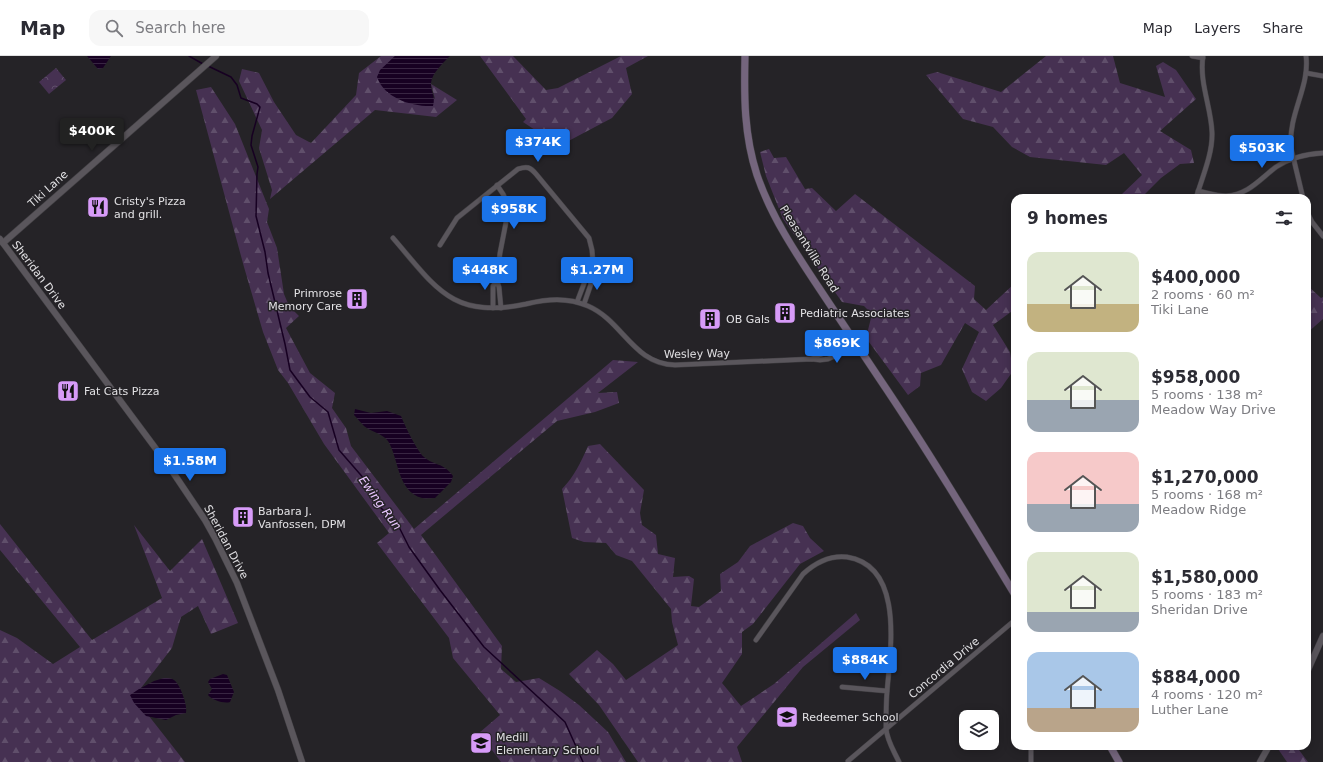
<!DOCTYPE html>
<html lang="en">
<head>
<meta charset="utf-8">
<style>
  :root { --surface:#fff; --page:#f7f7f7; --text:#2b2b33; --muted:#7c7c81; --line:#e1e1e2; --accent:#1a73e8 }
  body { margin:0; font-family:"DejaVu Sans",sans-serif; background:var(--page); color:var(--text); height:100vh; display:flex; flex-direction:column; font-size:15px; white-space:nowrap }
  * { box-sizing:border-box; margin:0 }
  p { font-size:13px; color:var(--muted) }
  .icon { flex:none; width:22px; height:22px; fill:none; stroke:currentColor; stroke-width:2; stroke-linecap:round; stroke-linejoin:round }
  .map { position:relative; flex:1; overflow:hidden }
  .drawer { position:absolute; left:1011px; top:138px; width:300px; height:556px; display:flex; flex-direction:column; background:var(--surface); border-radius:12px; box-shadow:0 2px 10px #0003 }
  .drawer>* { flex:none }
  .fabs { position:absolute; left:959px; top:654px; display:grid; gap:8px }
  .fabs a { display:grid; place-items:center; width:40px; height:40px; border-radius:8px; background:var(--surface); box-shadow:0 2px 10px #0003; font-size:20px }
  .price { position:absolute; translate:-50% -34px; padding:0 9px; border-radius:4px; background:var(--accent); color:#fff; font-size:13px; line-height:26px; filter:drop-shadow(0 1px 2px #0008) }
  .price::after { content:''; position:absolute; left:50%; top:24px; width:12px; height:9px; margin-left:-6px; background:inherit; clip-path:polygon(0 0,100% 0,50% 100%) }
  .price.on { background:#222; color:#fff }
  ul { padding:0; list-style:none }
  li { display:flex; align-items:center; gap:12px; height:100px; padding:0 16px }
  li span { display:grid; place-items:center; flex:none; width:112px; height:80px; border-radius:12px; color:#555 }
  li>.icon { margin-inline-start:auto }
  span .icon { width:48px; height:48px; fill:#fffc; stroke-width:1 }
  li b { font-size:17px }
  h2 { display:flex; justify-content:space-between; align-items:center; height:48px; padding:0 16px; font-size:17px }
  header { display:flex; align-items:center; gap:24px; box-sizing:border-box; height:56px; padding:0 20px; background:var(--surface); border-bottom:1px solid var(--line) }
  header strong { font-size:19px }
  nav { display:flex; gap:22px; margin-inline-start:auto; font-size:14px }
  .search { width:280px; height:36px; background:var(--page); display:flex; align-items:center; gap:10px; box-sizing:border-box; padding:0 14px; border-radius:12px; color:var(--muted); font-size:15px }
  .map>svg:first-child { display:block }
</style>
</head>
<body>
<header>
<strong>Map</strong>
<div class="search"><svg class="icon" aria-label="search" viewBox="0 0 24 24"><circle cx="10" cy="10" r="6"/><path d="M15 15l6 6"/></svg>Search here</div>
<nav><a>Map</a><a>Layers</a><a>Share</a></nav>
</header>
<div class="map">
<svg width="1323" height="706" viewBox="0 0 1323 706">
  <defs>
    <pattern id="forest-firs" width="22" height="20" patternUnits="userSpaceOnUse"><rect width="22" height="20" fill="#463152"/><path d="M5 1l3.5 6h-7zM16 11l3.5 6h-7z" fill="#604f6b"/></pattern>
    <pattern id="park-crowns" width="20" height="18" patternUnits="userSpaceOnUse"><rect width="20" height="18" fill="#463152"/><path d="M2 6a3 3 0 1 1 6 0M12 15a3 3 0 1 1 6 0" fill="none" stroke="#604f6b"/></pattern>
    <pattern id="water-rules" width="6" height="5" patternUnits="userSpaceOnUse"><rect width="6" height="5" fill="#170022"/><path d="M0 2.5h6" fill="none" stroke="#382542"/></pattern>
  </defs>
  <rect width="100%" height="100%" fill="#252327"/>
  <g fill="url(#forest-firs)">
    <polygon points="381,0 395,0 391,4 435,43 431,28 457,44 436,61 375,54 270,143 272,134 259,92 262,74 239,25 242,13 259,17 274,46 296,79 311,87 356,39 359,17"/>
    <polygon points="480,0 513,0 546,34 558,32 621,0 648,0 626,12 632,38 612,62 559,90 523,66 526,63"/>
    <polygon points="1046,0 1113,0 1120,27 1165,41 1156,10 1163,6 1176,14 1196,43 1160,75 1191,94 1194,107 1180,108 1161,122 1141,142 1114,142 1122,138 1142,119 1124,97 1106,109 1030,101 1012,91 993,71 963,63 926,19 937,16 1001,36"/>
    <polygon points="211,31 235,68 269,153 267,166 277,192 284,238 289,250 299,260 286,272 310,317 335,337 332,352 346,372 351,390 414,473 613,304 638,306 598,337 617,336 619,347 595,356 557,365 421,479 502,590 501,613 516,626 539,622 560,635 579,649 608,676 626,706 501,706 479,677 500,659 453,602 449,582 377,487 389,477 324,388 288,327 278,314 263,276 244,211 196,34"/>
    <polygon points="769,93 774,102 786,101 805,133 812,132 836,155 855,138 975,230 974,243 986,254 1015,227 1015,253 993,269 1010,296 1013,315 1001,332 986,345 972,336 962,313 979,276 965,267 941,309 921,317 920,330 908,339 866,282 872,258 864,250 842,246 783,163 766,120 760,96"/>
    <polygon points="1308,230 1321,242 1323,241 1323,263 1307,277 1307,231"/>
    <path d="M600,388L644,434L640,457L642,469L656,479L658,498L675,502L673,521L689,520L694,523L691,550L699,551L721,535L720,518L738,506L750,490L793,467L803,470L810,482L824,495L800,508L753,568L742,576V598L722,627L741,650L774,628L856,557L860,564L803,611L737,691L742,706H638L599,649L569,618L597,594L613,608L626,624L678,589L672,566L671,553L632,505L616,499L606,487L584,486L572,482L562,433C574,421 581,406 588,390Z"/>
    <polygon points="0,468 92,584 162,542 134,469 170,515 202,483 238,567 211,578 198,550 181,561 172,592 134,641 185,706 0,706 0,574 17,582 53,608 80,591 0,494"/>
    <polygon points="1276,690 1296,690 1308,706 1287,706"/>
  </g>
  <polygon fill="url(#park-crowns)" points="56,12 66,24 49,38 39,26"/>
  <g fill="url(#water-rules)">
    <polygon points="87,0 111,0 103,12 98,13"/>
    <path d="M395,0H450C443,7 432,17 431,27C430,35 436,39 433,50C412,51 384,42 377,21L380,14Z"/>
    <path d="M355,353L371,357L387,355L401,360C405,370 417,395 424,401C434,410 443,406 453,420L451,426L435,442C431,442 426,443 422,442C397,435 399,403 388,385C382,377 371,376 364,370C361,367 358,363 354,359Z"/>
    <path d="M223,618L227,619L234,636L230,646C224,648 212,644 208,639L212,633L208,626L210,623Z"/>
    <path d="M164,622C168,622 171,622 174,624C180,628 188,650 186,657L176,659L166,664L146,660L134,647L130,639L139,633L154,625Z"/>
  </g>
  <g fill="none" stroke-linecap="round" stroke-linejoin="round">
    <g stroke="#170022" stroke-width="1.5">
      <polyline points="189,0 203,8"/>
      <polyline points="208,10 231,21 237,29 241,42 257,48 260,51 252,80 251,89 258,111 257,118 256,160 265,196 268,217 285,288 290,314 310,341 328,356 339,394 373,433 381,452 398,469 409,491 440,534 484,591 565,666 583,706"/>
    </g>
    <g stroke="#413f43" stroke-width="5.5">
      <g id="minor">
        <polyline points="1192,0 1203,2"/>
        <polyline points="1306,17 1323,20"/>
        <polyline points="497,129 503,138 508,149 508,156 500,197 497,225 499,231 501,252"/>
        <path d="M1198,135C1208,137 1216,140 1226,140C1248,139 1260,123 1276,111C1291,101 1306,98 1323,97"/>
        <path d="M1196,142C1202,122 1213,97 1212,76C1211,51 1199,26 1203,0"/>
        <path d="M1303,142L1291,92C1288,58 1310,31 1306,0"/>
        <polyline points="1307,156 1312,166 1323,180"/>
        <path d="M393,182C437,233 452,263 526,248C547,243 567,241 588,250C623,265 633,308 675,309L812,303L820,304L828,303L858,290"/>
        <path d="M440,189L457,162L518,113C527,110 530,111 536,118L589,182L592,194L593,207L589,222L591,228L584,248"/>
        <polyline points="577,246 585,225 589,222"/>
        <polyline points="493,252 493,230 497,225"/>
        <polyline points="812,303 853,282"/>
        <path d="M756,584L803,518C816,506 830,499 847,501C905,510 890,596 887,636C886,648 886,660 886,672C887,685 894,695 899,706"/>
        <polyline points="842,631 887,635"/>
        <polyline points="848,705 1015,564"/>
        <polyline points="1031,706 1031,690"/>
      </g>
    </g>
    <g stroke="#413f43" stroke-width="7">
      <g id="tertiary">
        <polyline points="0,183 168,409 205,464 215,482 237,527 278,634 302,706"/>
        <polyline points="3,187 216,0"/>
        <polyline points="1307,616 1323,580"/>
        <polyline points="1260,706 1269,690"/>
      </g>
    </g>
    <g stroke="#413f43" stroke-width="8">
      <g id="secondary">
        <path d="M745,0C744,41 744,79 757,119C771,160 795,196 819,232C839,262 859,292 879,322C927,393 971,466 1015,539"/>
        <polyline points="1110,690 1119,706"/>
      </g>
    </g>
    <use href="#minor" stroke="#5a565c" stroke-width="4.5"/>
    <use href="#tertiary" stroke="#5a565c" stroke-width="6"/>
    <use href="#secondary" stroke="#74657d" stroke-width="7"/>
  </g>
  <defs>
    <g id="restaurant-square" transform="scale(1.15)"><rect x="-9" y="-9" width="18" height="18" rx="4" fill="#d79bf8" stroke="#252327"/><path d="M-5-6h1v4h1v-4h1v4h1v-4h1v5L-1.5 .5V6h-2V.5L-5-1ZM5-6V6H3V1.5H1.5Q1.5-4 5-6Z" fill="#111"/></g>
    <g id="building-square" transform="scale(1.15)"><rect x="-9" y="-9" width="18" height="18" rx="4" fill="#d79bf8" stroke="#252327"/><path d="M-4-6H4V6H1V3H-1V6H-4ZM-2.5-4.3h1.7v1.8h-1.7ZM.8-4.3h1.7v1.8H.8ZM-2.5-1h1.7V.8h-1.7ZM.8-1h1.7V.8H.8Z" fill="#111"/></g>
    <g id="school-square" transform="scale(1.15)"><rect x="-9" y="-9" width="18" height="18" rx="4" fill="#d79bf8" stroke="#252327"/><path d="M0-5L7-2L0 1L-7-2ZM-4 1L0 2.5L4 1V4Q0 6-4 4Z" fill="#111"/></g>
  </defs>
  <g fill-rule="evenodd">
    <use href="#restaurant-square" x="98" y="151"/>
    <use href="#building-square" x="357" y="243"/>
    <use href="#building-square" x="785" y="257"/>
    <use href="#building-square" x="710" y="263"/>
    <use href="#restaurant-square" x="68" y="335"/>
    <use href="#building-square" x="243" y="461"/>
    <use href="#school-square" x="787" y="661"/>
    <use href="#school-square" x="481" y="687"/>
  </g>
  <g text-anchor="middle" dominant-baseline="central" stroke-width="3" stroke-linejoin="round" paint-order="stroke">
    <g font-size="11" fill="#e2e1e4" stroke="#252327">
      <text transform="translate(48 133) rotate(-42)">Tiki Lane</text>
      <text transform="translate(809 193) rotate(58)">Pleasantville Road</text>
      <text transform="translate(39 219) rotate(53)">Sheridan Drive</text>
      <text transform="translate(697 298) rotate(-1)">Wesley Way</text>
      <text transform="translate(226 486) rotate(62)">Sheridan Drive</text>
      <text transform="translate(944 612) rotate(-40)">Concordia Drive</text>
    </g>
    <g font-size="11" fill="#e2e1e4" stroke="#252327" text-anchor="start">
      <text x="114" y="145">Cristy's Pizza<tspan x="114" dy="13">and grill.</tspan></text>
      <text x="342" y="237" text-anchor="end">Primrose<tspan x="342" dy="13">Memory Care</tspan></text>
      <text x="800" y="257">Pediatric Associates</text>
      <text x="726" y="263">OB Gals</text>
      <text x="84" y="335">Fat Cats Pizza</text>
      <text x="258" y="455">Barbara J.<tspan x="258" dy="13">Vanfossen, DPM</tspan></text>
      <text x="802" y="661">Redeemer School</text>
      <text x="496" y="681">Medill<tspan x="496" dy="13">Elementary School</tspan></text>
    </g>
    <g font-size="12" font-style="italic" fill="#eac6ff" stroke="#252327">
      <text transform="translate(380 447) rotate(54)">Ewing Run</text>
    </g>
  </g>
</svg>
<div class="fabs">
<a><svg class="icon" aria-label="layers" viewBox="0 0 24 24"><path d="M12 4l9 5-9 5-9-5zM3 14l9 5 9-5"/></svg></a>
</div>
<b class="price on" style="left:92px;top:96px">$400K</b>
<b class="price" style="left:538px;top:107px">$374K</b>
<b class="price" style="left:1262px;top:113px">$503K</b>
<b class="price" style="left:514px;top:174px">$958K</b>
<b class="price" style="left:485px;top:235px">$448K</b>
<b class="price" style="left:597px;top:235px">$1.27M</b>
<b class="price" style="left:837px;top:308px">$869K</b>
<b class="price" style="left:190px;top:426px">$1.58M</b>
<b class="price" style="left:865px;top:625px">$884K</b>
<section class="drawer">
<h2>9 homes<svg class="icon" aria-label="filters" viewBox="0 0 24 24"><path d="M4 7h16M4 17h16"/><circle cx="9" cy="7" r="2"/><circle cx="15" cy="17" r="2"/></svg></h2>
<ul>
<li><span style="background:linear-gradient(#dfe7d0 65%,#c2b280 0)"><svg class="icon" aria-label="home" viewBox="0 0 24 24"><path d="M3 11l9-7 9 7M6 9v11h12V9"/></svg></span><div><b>$400,000</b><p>2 rooms · 60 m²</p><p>Tiki Lane</p></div></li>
<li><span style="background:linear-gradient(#dfe7d0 60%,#9aa5b1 0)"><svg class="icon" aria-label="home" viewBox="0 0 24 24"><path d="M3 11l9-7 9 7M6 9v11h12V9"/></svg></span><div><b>$958,000</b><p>5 rooms · 138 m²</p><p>Meadow Way Drive</p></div></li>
<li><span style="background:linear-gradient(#f6c9c9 65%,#9aa5b1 0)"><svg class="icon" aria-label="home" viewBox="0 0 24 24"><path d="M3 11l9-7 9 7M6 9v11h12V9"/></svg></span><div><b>$1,270,000</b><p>5 rooms · 168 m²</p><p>Meadow Ridge</p></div></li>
<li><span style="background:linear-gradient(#dfe7d0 75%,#9aa5b1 0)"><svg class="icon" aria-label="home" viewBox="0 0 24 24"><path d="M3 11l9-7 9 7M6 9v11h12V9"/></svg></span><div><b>$1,580,000</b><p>5 rooms · 183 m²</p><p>Sheridan Drive</p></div></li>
<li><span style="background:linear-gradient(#a9c7e8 70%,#b9a48a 0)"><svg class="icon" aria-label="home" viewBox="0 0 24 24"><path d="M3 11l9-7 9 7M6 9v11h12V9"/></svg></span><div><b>$884,000</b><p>4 rooms · 120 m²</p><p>Luther Lane</p></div></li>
</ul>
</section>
</div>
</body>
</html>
